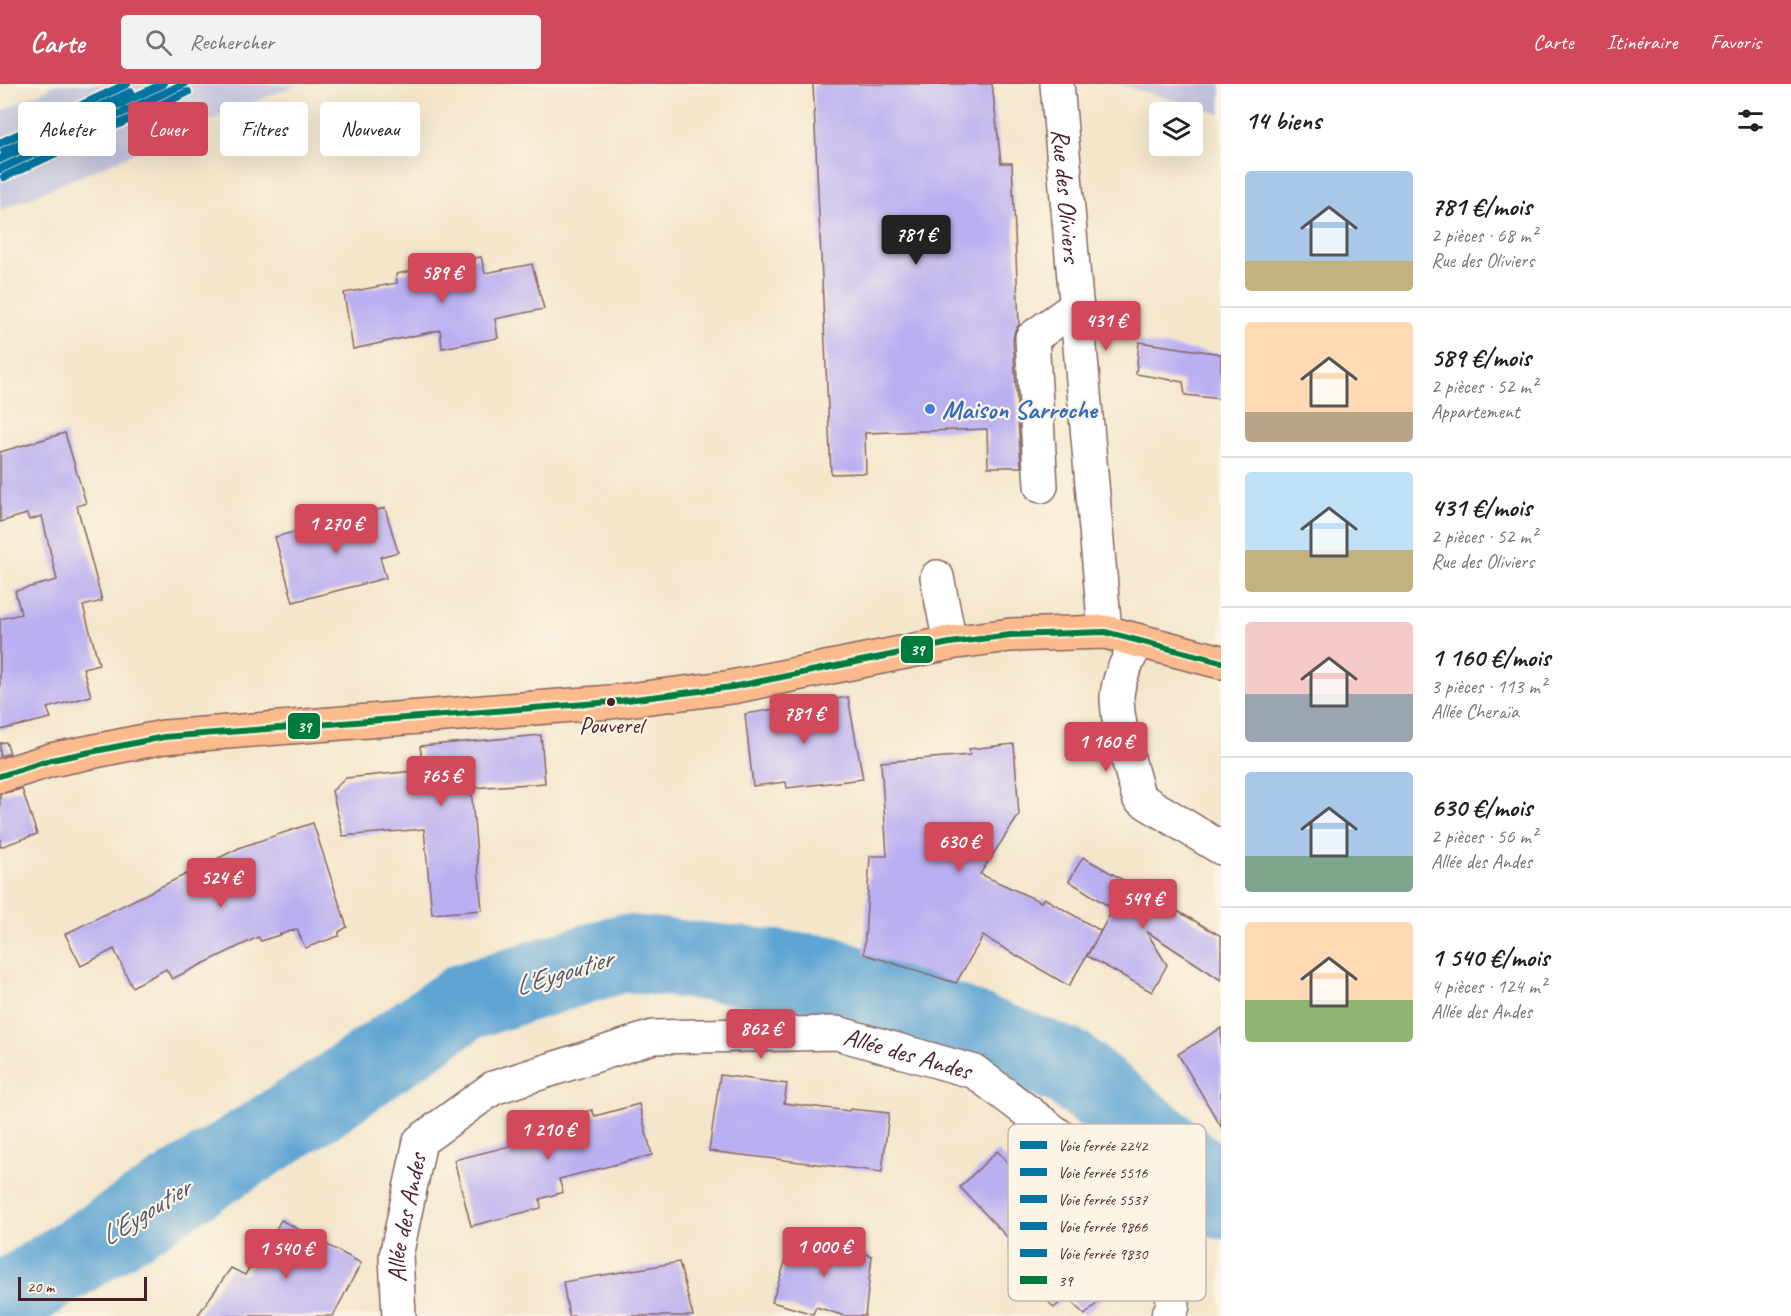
<!DOCTYPE html>
<html lang="fr">
<head>
<meta charset="utf-8">
<style>
  :root { --surface:#fff; --page:#f2f2f2; --text:#202124; --muted:#757577; --line:#e0e0e0; --accent:#d1495b }
  body { margin:0; font-family:Caveat,sans-serif; background:var(--page); color:var(--text); height:100vh; display:flex; flex-direction:column; font-size:22px; white-space:nowrap }
  * { box-sizing:border-box; margin:0 }
  p { font-size:20px; color:var(--muted) }
  .icon { flex:none; width:33px; height:33px; fill:none; stroke:currentColor; stroke-width:2; stroke-linecap:round; stroke-linejoin:round }
  .map { position:relative; flex:1; overflow:hidden }
  .details { display:flex; flex-direction:column; background:var(--surface); width:570px }
  .details>* { flex:none }
  .guide { position:absolute; left:18px; top:18px; width:570px; height:54px; display:flex; gap:12px }
  .buttons { position:absolute; left:1149px; top:18px; display:grid; gap:12px }
  .buttons a { display:grid; place-items:center; width:54px; height:54px; border-radius:6px; background:var(--surface); box-shadow:0 6px 24px #0002; font-size:30px }
  .scale { position:absolute; left:18px; bottom:15px; width:129px; box-sizing:border-box; padding-left:6px; border:3px solid #4a1f2b; border-top:0; font-size:16px; line-height:21px; white-space:nowrap; color:#4a1f2b; -webkit-text-stroke:4px #fcf5e5; paint-order:stroke }
  .price { position:absolute; translate:-50% -51px; padding:0 14px; border-radius:6px; background:var(--accent); color:#fff; font-size:20px; line-height:39px; filter:drop-shadow(0 2px 3px #0008) }
  .price::after { content:''; position:absolute; left:50%; top:36px; width:18px; height:14px; margin-left:-9px; background:inherit; clip-path:polygon(0 0,100% 0,50% 100%) }
  .price.on { background:#222; color:#fff }
  ul { padding:0; list-style:none }
  li { display:flex; align-items:center; gap:18px; height:150px; padding:0 24px }
  li+li { border-top:2px solid var(--line) }
  li span { display:grid; place-items:center; flex:none; width:168px; height:120px; border-radius:6px; color:#555 }
  li>.icon { margin-inline-start:auto }
  span .icon { width:72px; height:72px; fill:#fffc; stroke-width:1 }
  li b { font-size:26px }
  h2 { display:flex; justify-content:space-between; align-items:center; height:72px; padding:0 24px; font-size:26px }
  .chip { padding:0 21px; border-radius:6px; background:var(--surface); box-shadow:0 6px 24px #0002; font-size:21px; line-height:54px }
  .chip.on { background:var(--accent); color:#fff }
  header { display:flex; align-items:center; gap:36px; box-sizing:border-box; height:84px; padding:0 30px; background:var(--accent); color:#fff }
  header strong { font-size:28px }
  nav { display:flex; gap:33px; margin-inline-start:auto; font-size:21px }
  .search { width:420px; height:54px; background:var(--page); display:flex; align-items:center; gap:15px; box-sizing:border-box; padding:0 21px; border-radius:6px; color:var(--muted); font-size:22px }
  main { display:flex; flex:1; min-height:0 }
  .map>svg:first-child { display:block }
</style>
</head>
<body>
<header>
<strong>Carte</strong>
<div class="search"><svg class="icon" aria-label="search" viewBox="0 0 24 24"><circle cx="10" cy="10" r="6"/><path d="M15 15l6 6"/></svg>Rechercher</div>
<nav><a>Carte</a><a>Itinéraire</a><a>Favoris</a></nav>
</header>
<main>
<div class="map">
<svg width="1221" height="1232" viewBox="0 0 1221 1232">
  <rect width="100%" height="100%" fill="#fcf5e5"/>
  <filter id="ink" filterUnits="userSpaceOnUse"><feTurbulence type="fractalNoise" baseFrequency=".0167" numOctaves="2"/><feDisplacementMap in="SourceGraphic" scale="12" xChannelSelector="R" yChannelSelector="G"/><feConvolveMatrix kernelMatrix="1 2 1 2 8 2 1 2 1" color-interpolation-filters="sRGB"/></filter>
  <filter id="wash" filterUnits="userSpaceOnUse"><feTurbulence type="fractalNoise" baseFrequency=".008" numOctaves="4" result="noise"/><feDisplacementMap in="SourceGraphic" scale="24" xChannelSelector="R" yChannelSelector="G"/><feGaussianBlur stdDeviation="1.35" result="paint"/><feColorMatrix in="noise" values="0 0 0 0 0 0 0 0 0 0 0 0 0 0 0 0 0 1.4 0 .05"/><feComposite in="paint" operator="in"/></filter>
  <g filter="url(#wash)">
    <rect width="100%" height="100%" fill="#f4e6cb"/>
    <g fill="#bfc2dd">
      <polygon points="57,0 298,0 0,126 0,28"/>
      <polygon points="1117,0 1221,0 1221,30"/>
    </g>
    <g fill="none" stroke-linecap="round" stroke-linejoin="round">
      <polyline stroke="#5da4d3" stroke-width="78" points="0,1220 318,1019 464,918 622,869 825,890 1069,984 1210,1100 1221,1116"/>
    </g>
    <g id="blocks">
      <g fill="#baaff1">
        <polygon points="813,0 992,0 1001,79 1012,79 1019,241 1015,246 1013,255 1021,383 988,383 987,345 865,349 866,389 831,390"/>
        <polygon points="481,173 485,189 532,180 544,225 495,235 498,254 442,264 440,246 353,265 344,209 397,199 396,190"/>
        <polygon points="1139,258 1221,270 1221,315 1185,311 1183,298 1136,290"/>
        <polygon points="65,349 86,419 77,422 102,517 83,522 99,580 83,584 91,612 47,624 51,634 0,646 0,535 21,530 15,507 57,496 42,432 29,436 27,430 0,438 0,368"/>
        <polygon points="385,424 398,468 380,473 386,494 293,518 275,453"/>
        <polygon points="848,613 863,695 787,704 786,698 753,702 745,630"/>
        <polygon points="541,651 545,699 471,704 482,826 432,830 424,745 343,752 332,707 346,694 423,686 420,662"/>
        <polygon points="6,658 10,669 0,672 0,659"/>
        <polygon points="1014,660 1019,731 980,790 1041,818 1044,814 1101,847 1069,902 983,852 956,899 864,870 870,772 887,772 881,678 970,671 969,665"/>
        <polygon points="22,705 37,750 0,763 0,710"/>
        <polygon points="313,739 347,843 339,848 339,852 305,864 297,845 261,857 258,853 172,895 166,885 132,903 114,865 81,882 65,850 241,763"/>
        <polygon points="1083,773 1221,852 1221,896 1146,847 1167,881 1152,908 1087,872 1113,825 1069,797"/>
        <polygon points="1221,944 1221,1043 1178,970"/>
        <polygon points="720,991 787,1000 784,1019 849,1027 850,1025 889,1029 882,1088 709,1067"/>
        <polygon points="639,1020 652,1071 559,1095 563,1108 540,1115 541,1124 471,1142 454,1076 522,1059 518,1046 592,1026 595,1032"/>
        <polygon points="997,1067 1121,1195 1085,1231 1066,1213 1054,1224 1013,1178 1022,1169 960,1103"/>
        <polygon points="281,1136 361,1179 333,1232 197,1232 231,1184 245,1191 258,1169 262,1171"/>
        <polygon points="795,1148 872,1172 865,1232 845,1232 816,1223 813,1230 772,1218"/>
        <polygon points="679,1178 693,1232 569,1232 563,1198"/>
      </g>
    </g>
  </g>
  <g filter="url(#ink)">
    <use href="#blocks" fill-opacity="0" stroke="#866563" stroke-width="1.5"/>
    <g fill="none" stroke-linecap="round" stroke-linejoin="round">
      <g stroke="#866563" stroke-width="36">
        <g id="minor">
          <path id="s1" d="M1057,0L1105,548"/>
          <polyline points="1041,402 1032,254 1077,222"/>
          <polyline points="937,493 950,559"/>
          <path d="M1138,557C1129,574 1118,593 1117,613C1117,643 1131,684 1139,714L1221,764"/>
          <path id="s2" d="M399,1232L396,1172L420,1057L493,1004L653,953L837,949L975,988L1130,1105L1171,1173L1173,1222L1168,1232"/>
        </g>
      </g>
      <g stroke="#866563" stroke-width="36">
        <polyline id="major" points="0,692 51,676 164,653 611,618 732,603 950,559 1010,551 1105,548 1221,578"/>
      </g>
      <use href="#minor" stroke="#fff" stroke-width="33"/>
      <use href="#major" stroke="#fbbb8d" stroke-width="33"/>
      <g stroke="#fcf5e5" stroke-width="10">
        <polyline id="bus-1" points="0,692 51,676 164,653 611,618 732,603 950,559 1010,551 1105,548 1221,578"/>
      </g>
      <use href="#bus-1" stroke="#007b3e" stroke-width="6"/>
      <g stroke="#fcf5e5" stroke-width="12">
        <polyline id="rail-1" points="0,85 184,0"/>
      </g>
      <g stroke="#fcf5e5" stroke-width="12">
        <polyline id="rail-2" points="4,93 188,8"/>
      </g>
      <g stroke="#fcf5e5" stroke-width="12">
        <polyline id="rail-3" points="0,59 127,0"/>
      </g>
      <g stroke="#fcf5e5" stroke-width="12">
        <polyline id="rail-4" points="0,75 163,0"/>
      </g>
      <g stroke="#fcf5e5" stroke-width="12">
        <polyline id="rail-5" points="4,67 131,8"/>
      </g>
      <use href="#rail-1" stroke="#0075a1" stroke-width="8"/>
      <use href="#rail-2" stroke="#0075a1" stroke-width="8"/>
      <use href="#rail-3" stroke="#0075a1" stroke-width="8"/>
      <use href="#rail-4" stroke="#0075a1" stroke-width="8"/>
      <use href="#rail-5" stroke="#0075a1" stroke-width="8"/>
    </g>
  </g>
  <circle fill="#3f7fe0" stroke="#fcf5e5" stroke-width="2" cx="930" cy="325" r="6"/>
  <circle fill="#4a1f2b" stroke="#fcf5e5" stroke-width="2" cx="611" cy="618" r="5"/>
  <g text-anchor="middle" dominant-baseline="central" stroke-width="4.5" stroke-linejoin="round" paint-order="stroke">
    <g font-size="24" fill="#4a1f2b" stroke="#fcf5e5">
      <text x="611" y="641">Pouverel</text>
    </g>
    <g font-size="26" fill="#4a1f2b" stroke="#fcf5e5">
      <text stroke="none"><textPath href="#s1" startOffset="112">Rue des Oliviers</textPath></text>
      <text stroke="none"><textPath href="#s2" startOffset="693">Allée des Andes</textPath></text>
      <text stroke="none"><textPath href="#s2" startOffset="99">Allée des Andes</textPath></text>
    </g>
    <g font-size="26" font-weight="bold" fill="#366cbe" stroke="#fcf5e5" text-anchor="start">
      <text x="942" y="325">Maison Sarroche</text>
    </g>
    <g font-size="27" font-style="italic" fill="#52546e" stroke="#fcf5e5">
      <text transform="translate(563 888) rotate(-17)">L'Eygoutier</text>
      <text transform="translate(145 1128) rotate(-32)">L'Eygoutier</text>
    </g>
  </g>
  <rect x="1008" y="1040" width="198" height="177" rx="9" fill="#fcf5e5" stroke="#c7b5ad" stroke-width="1.5"/>
  <rect x="1020" y="1057" width="27" height="8" fill="#0075a1"/>
  <rect x="1020" y="1084" width="27" height="8" fill="#0075a1"/>
  <rect x="1020" y="1111" width="27" height="8" fill="#0075a1"/>
  <rect x="1020" y="1138" width="27" height="8" fill="#0075a1"/>
  <rect x="1020" y="1165" width="27" height="8" fill="#0075a1"/>
  <rect x="1020" y="1192" width="27" height="8" fill="#007b3e"/>
  <g font-size="16" fill="#4a1f2b">
    <text x="1058" y="1067">Voie ferrée 2242</text>
    <text x="1058" y="1094">Voie ferrée 5516</text>
    <text x="1058" y="1121">Voie ferrée 5537</text>
    <text x="1058" y="1148">Voie ferrée 9866</text>
    <text x="1058" y="1175">Voie ferrée 9830</text>
    <text x="1058" y="1202">39</text>
  </g>
  <g stroke="#fcf5e5" stroke-width="2">
    <rect x="900" y="551" width="34" height="29" rx="6" fill="#007b3e"/>
    <rect x="287" y="628" width="34" height="28" rx="6" fill="#007b3e"/>
  </g>
  <g font-size="16" text-anchor="middle" font-weight="bold" fill="#fff">
    <text x="917" y="571">39</text>
    <text x="304" y="648">39</text>
  </g>
</svg>
<div class="buttons">
<a><svg class="icon" aria-label="layers" viewBox="0 0 24 24"><path d="M12 4l9 5-9 5-9-5zM3 14l9 5 9-5"/></svg></a>
</div>
<div class="scale">20 m</div>
<b class="price on" style="left:916px;top:182px">781 €</b>
<b class="price" style="left:442px;top:220px">589 €</b>
<b class="price" style="left:1106px;top:268px">431 €</b>
<b class="price" style="left:336px;top:471px">1 270 €</b>
<b class="price" style="left:804px;top:661px">781 €</b>
<b class="price" style="left:1106px;top:689px">1 160 €</b>
<b class="price" style="left:441px;top:723px">765 €</b>
<b class="price" style="left:959px;top:789px">630 €</b>
<b class="price" style="left:221px;top:825px">524 €</b>
<b class="price" style="left:1143px;top:846px">549 €</b>
<b class="price" style="left:761px;top:976px">862 €</b>
<b class="price" style="left:548px;top:1077px">1 210 €</b>
<b class="price" style="left:824px;top:1194px">1 000 €</b>
<b class="price" style="left:286px;top:1196px">1 540 €</b>
<div class="guide">
<a class="chip">Acheter</a>
<a class="chip on">Louer</a>
<a class="chip">Filtres</a>
<a class="chip">Nouveau</a>
</div>
</div>
<section class="details">
<h2>14 biens<svg class="icon" aria-label="filters" viewBox="0 0 24 24"><path d="M4 7h16M4 17h16"/><circle cx="9" cy="7" r="2"/><circle cx="15" cy="17" r="2"/></svg></h2>
<ul>
<li><span style="background:linear-gradient(#a9c7e8 75%,#c2b280 0)"><svg class="icon" aria-label="home" viewBox="0 0 24 24"><path d="M3 11l9-7 9 7M6 9v11h12V9"/></svg></span><div><b>781 €/mois</b><p>2 pièces · 68 m²</p><p>Rue des Oliviers</p></div></li>
<li><span style="background:linear-gradient(#ffd9b3 75%,#b9a48a 0)"><svg class="icon" aria-label="home" viewBox="0 0 24 24"><path d="M3 11l9-7 9 7M6 9v11h12V9"/></svg></span><div><b>589 €/mois</b><p>2 pièces · 52 m²</p><p>Appartement</p></div></li>
<li><span style="background:linear-gradient(#bfe0f5 65%,#c2b280 0)"><svg class="icon" aria-label="home" viewBox="0 0 24 24"><path d="M3 11l9-7 9 7M6 9v11h12V9"/></svg></span><div><b>431 €/mois</b><p>2 pièces · 52 m²</p><p>Rue des Oliviers</p></div></li>
<li><span style="background:linear-gradient(#f6c9c9 60%,#9aa5b1 0)"><svg class="icon" aria-label="home" viewBox="0 0 24 24"><path d="M3 11l9-7 9 7M6 9v11h12V9"/></svg></span><div><b>1 160 €/mois</b><p>3 pièces · 113 m²</p><p>Allée Cheraïa</p></div></li>
<li><span style="background:linear-gradient(#a9c7e8 70%,#7fa58c 0)"><svg class="icon" aria-label="home" viewBox="0 0 24 24"><path d="M3 11l9-7 9 7M6 9v11h12V9"/></svg></span><div><b>630 €/mois</b><p>2 pièces · 56 m²</p><p>Allée des Andes</p></div></li>
<li><span style="background:linear-gradient(#ffd9b3 65%,#8fb573 0)"><svg class="icon" aria-label="home" viewBox="0 0 24 24"><path d="M3 11l9-7 9 7M6 9v11h12V9"/></svg></span><div><b>1 540 €/mois</b><p>4 pièces · 124 m²</p><p>Allée des Andes</p></div></li>
</ul>
</section>
</main>
</body>
</html>
